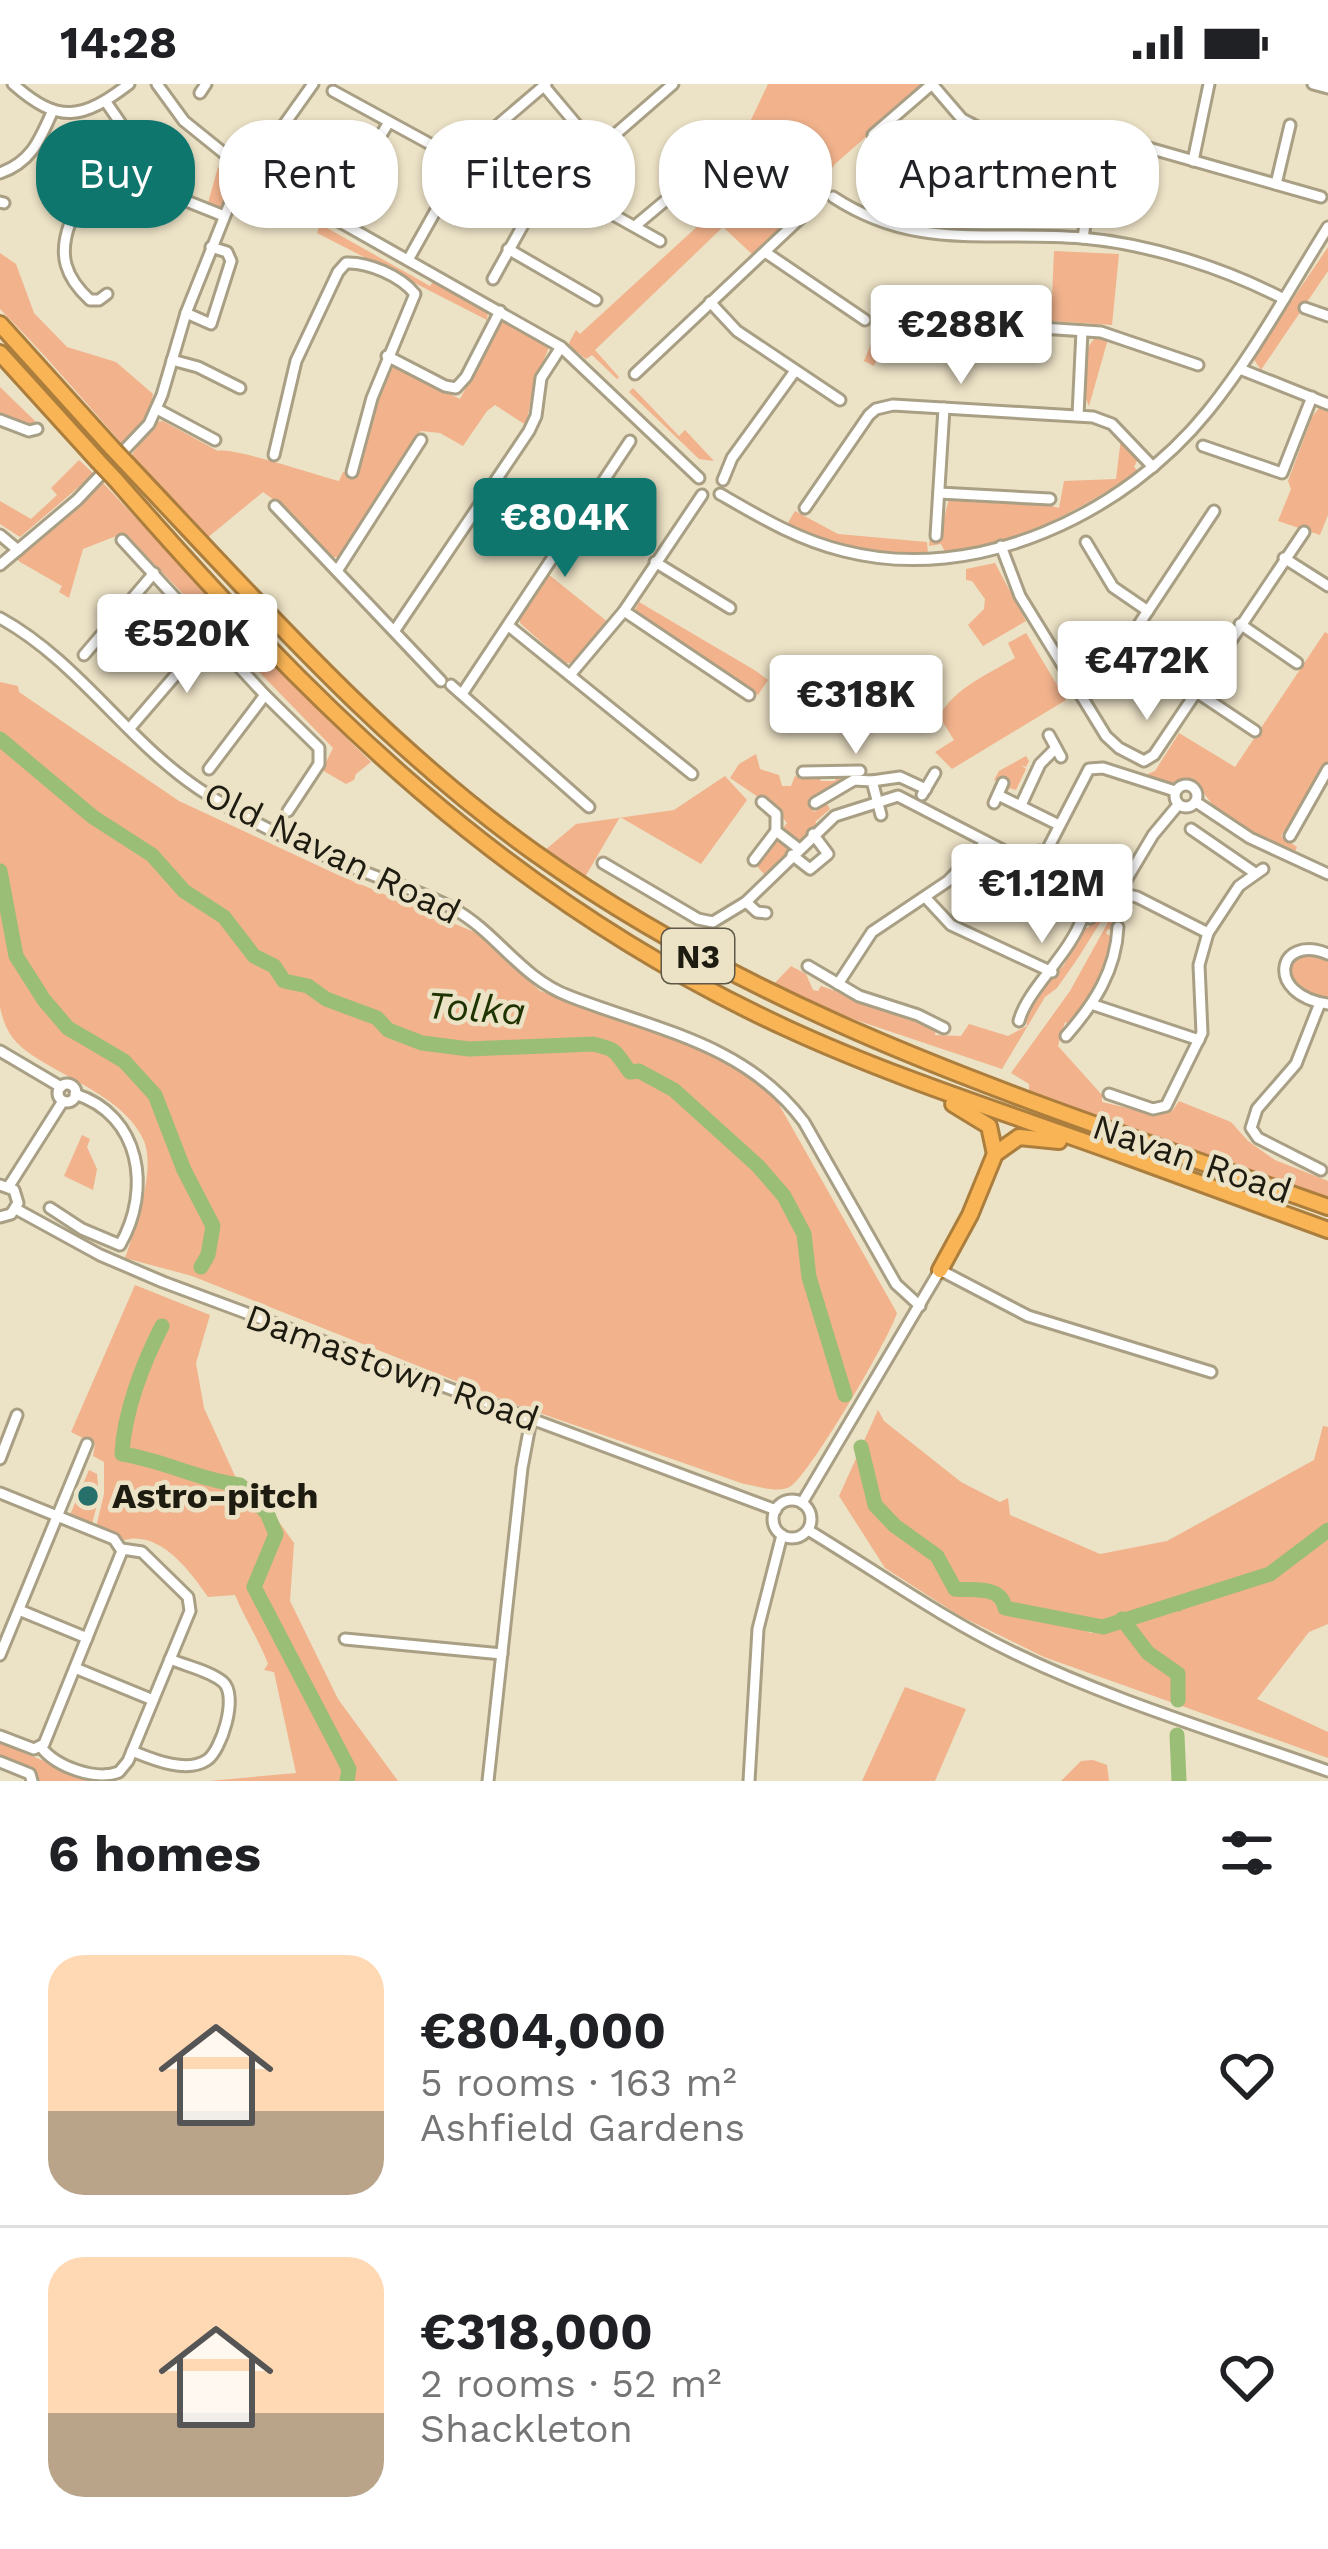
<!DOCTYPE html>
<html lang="en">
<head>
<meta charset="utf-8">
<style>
  :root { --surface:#fff; --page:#f6f6f6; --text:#202124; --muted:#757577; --line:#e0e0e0; --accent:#0f766e }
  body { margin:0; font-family:"Work Sans",sans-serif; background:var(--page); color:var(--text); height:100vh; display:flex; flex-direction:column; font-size:45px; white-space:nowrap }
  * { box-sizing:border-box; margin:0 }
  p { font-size:39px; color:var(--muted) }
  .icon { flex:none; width:66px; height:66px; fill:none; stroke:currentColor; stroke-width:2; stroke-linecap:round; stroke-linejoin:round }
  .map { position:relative; height:1697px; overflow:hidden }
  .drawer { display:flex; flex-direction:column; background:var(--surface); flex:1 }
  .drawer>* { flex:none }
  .guide { position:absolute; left:36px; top:36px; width:1257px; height:108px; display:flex; gap:24px }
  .price { position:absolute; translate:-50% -102px; padding:0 27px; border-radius:12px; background:#fff; color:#222; font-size:39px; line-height:78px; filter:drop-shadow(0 3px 6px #0008) }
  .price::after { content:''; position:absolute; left:50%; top:72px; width:36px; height:27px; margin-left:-18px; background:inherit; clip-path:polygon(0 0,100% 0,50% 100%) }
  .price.on { background:var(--accent); color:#fff }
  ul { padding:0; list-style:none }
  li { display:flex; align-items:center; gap:36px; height:300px; padding:0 48px }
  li+li { border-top:3px solid var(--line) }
  li span { display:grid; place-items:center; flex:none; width:336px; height:240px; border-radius:36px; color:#555 }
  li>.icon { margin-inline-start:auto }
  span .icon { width:144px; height:144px; fill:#fffc; stroke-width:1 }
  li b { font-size:51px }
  h2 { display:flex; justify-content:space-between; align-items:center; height:144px; padding:0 48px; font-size:51px }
  .pill { padding:0 42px; border-radius:48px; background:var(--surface); box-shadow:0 3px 9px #0004; font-size:42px; line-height:108px }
  .pill.on { background:var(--accent); color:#fff }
  .status { display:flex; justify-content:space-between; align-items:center; height:84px; padding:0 60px; background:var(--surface); direction:ltr }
  .status svg { height:33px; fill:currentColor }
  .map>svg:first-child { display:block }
</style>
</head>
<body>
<div class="status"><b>14:28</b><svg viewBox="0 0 49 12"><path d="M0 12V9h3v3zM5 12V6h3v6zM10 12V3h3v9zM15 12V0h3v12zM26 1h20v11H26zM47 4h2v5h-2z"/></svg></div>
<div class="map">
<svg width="1328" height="1697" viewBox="0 0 1328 1697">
  <rect width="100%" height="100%" fill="#ece2c6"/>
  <g fill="#f1b28c">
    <polygon points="768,0 926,0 835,80 802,124 753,171 723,143 595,266 619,293 617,295 592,271 586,275 568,261 576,246 580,250 713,128 692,101 749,60 749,40"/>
    <polygon points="218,83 235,95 220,125 208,119"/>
    <polygon points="320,140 430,202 434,196 488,228 487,236 317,149"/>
    <polygon points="1328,163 1328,187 1261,286 1253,274"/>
    <polygon points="1054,167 1119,170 1112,241 1051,237"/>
    <path d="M0,169L16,180L34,229L67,263L116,278L153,310L149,332L125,363C83,316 44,269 0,225Z"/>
    <polygon points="899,211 874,282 864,277 874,252 871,242 873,238 879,241"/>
    <path d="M502,236L549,263L534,300L526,341L495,321L487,327L463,362L440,349L421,347L338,473H327L281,421L263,408L207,454L130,373L156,338L163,337L218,367C233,363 316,391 339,397L343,388L352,390L387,284L391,282L460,315Z"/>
    <path d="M1095,254L1108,255L1089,322C1080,305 1080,268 1095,254Z"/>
    <polygon points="0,303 35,337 30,343 0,333"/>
    <polygon points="633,304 679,352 685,346 714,377 699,375 629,308"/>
    <polygon points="1319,324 1328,326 1328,431 1320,451 1278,437 1291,405 1288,397 1312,333"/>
    <path d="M1121,354L1138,375L1134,383L1138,387C1079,427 1016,461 945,468L941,460L929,462L930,454L939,453L949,415L1041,419L1059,424L1064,397L1116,395Z"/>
    <polygon points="79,376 94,390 20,453 0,440 0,417 31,435 57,411 51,404"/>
    <polygon points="103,399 296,604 371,678 356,690 354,696 346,700 322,686 333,664 124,449 83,465 69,514 59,508 62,502 20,478 17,475"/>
    <path d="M795,427L838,450L927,458L928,470C878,472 832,460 786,442Z"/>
    <polygon points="995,479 1026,537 983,562 968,541 984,525 985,515 972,497 966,496 966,485"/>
    <polygon points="548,490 609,539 573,579 565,579 520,539 520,532"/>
    <polygon points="639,518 756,587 768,596 758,611 645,536 634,528"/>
    <polygon points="1325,548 1328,550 1328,680 1281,752 1297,763 1294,770 1220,731 1195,697 1186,695 1169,701 1143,692 1155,687 1179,649 1235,683"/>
    <path d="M1026,549L1066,616L952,685L935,668L954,656L939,632C955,604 988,590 1015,574L1008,559Z"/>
    <path d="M0,598L18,602L19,608L179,717L336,790L479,850L540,907L657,947L742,986L777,1017L897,1229C889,1255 811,1388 791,1402C779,1410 758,1402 744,1400L511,1319L192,1192L125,1174C135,1146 156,1086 144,1057C128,1019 76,998 43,978C18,963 6,952 0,923Z"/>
    <polygon points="782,606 850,616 856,632 868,641 769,638"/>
    <polygon points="756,670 760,685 779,691 782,702 791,702 795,692 807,695 819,692 821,697 835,697 837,691 846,695 816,710 810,721 814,728 827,720 830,725 815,738 819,742 764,790 755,780 787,739 776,725 730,694 739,680"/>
    <polygon points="1026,672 1029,677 1026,683 1021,681 1026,685 1016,706 1010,704 1007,708 1007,699 994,696 999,687"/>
    <polygon points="725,692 747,716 701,780 620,733 585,793 544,767 576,740 674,726"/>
    <polygon points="1094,813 1113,818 1078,874 1057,904 1045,913 1002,985 850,934 773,901 791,882 806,890 813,906 818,907 821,902 922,939 936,945 935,951 961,952 969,940 1008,952 1027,942 1025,929 1032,915 1064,881 1082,846 1089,843 1092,830 1087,827"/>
    <path d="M1117,822L1114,848L1108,845L1106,849L1114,856C1104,890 1091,913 1070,941L1065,938L1058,962L1102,1011V1018L1157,1031L1173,1026L1179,1017L1231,1038L1248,1057L1275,1076L1328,1097V1116L1053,1018L1029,1008V1000L1011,989L1070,907Z"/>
    <polygon points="1306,868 1328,874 1328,916 1310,912 1291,900 1291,878"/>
    <polygon points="82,1051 90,1055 87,1063 97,1085 93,1106 64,1092"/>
    <path d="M135,1201L210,1231L196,1279L204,1324L235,1392L251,1399L294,1459L290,1517L338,1615L398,1697H209L296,1689L274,1588L264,1586L268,1580C259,1556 245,1535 235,1511L208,1513C189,1485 159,1446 124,1456L96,1443L104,1410V1378L93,1372L95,1360L71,1348Z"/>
    <polygon points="878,1326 884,1337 961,1398 1000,1418 1008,1414 1010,1431 1100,1470 1167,1457 1314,1376 1323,1342 1328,1343 1328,1443 1268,1489 1244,1498 1098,1542 1052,1533 1091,1549 1178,1526 1276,1493 1328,1452 1328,1540 1309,1548 1257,1615 1328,1648 1328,1674 1044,1573 960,1532 885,1484 839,1412"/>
    <polygon points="89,1386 97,1390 99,1413 92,1440 70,1431"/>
    <polygon points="905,1603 966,1625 935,1697 862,1697"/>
    <polygon points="0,1659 93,1697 39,1697 31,1687 0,1674"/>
    <polygon points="1093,1676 1107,1681 1109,1697 1061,1697 1081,1677"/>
  </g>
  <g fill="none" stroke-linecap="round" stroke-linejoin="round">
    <polyline stroke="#9abe76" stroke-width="3" points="1179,1520 1180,1526"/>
    <g stroke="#9abe76" stroke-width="15">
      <path d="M0,655L93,733L152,771L184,807L224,833L254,872L274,882L284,897L308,902L326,915L377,934L388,946L422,959L469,965L593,960C620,966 615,969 630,988L639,987L674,1006L758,1082L784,1112L804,1150L809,1193L845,1311"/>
      <polyline points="0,787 16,872 44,916 68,944 124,977 155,1011 184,1086 213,1142 208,1171 201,1183"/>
      <path d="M162,1242C143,1279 124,1328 122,1370C163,1376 199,1396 240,1401L267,1429L276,1450L254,1503L349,1685L347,1697"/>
      <path d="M861,1363L875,1421L895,1442L937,1472L955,1505C974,1507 1001,1501 1005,1524L1103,1543L1270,1490L1328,1446"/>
      <polyline points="1122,1535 1148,1569 1178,1590 1178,1616"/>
      <polyline points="1177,1651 1179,1697"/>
    </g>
    <g stroke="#a89f84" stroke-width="15">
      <g id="minor">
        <path d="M13,0C59,41 83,35 129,0"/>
        <polyline points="157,0 184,37 236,79 561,263 699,394"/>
        <polyline points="932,0 962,35 981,45 1082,45 1321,113"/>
        <polyline points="1313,0 1328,4"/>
        <polyline points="544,2 597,65"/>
        <polyline points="333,7 463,78"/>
        <polyline points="200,9 206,0"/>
        <path d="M106,18C127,49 159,86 125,120L86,128L70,139C58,171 65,193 90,216H99L107,210"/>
        <polyline points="873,51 932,0"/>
        <polyline points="1193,77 1209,0"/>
        <path d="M0,89C32,78 40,55 53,26"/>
        <polyline points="568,91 601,124 660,157"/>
        <polyline points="1276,100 1290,41"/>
        <path d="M833,113C917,168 989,146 1082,154C1150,160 1224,184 1284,215"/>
        <polyline points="184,116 224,132"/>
        <polyline points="341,117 389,38"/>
        <polyline points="0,118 4,119"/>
        <polyline points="635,142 739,55"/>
        <polyline points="1083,154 1098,50"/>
        <polyline points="508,165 596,216"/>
        <polyline points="765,168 865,236"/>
        <polyline points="408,176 463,78 498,41 546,0"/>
        <polyline points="493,195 534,121 673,0"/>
        <polyline points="710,218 737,247 840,316"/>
        <polyline points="1305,224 1328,232"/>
        <polyline points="186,229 211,240 231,177 227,168 211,163"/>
        <polyline points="905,235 1101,248 1198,281"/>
        <polyline points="387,272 445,302 456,304 466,293 500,227"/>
        <polyline points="172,276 198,283 240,304"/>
        <polyline points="1240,285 1328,320"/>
        <polyline points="635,290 810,125"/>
        <polyline points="157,325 215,356"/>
        <polyline points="1078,331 1082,247"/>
        <polyline points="0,336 29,347 37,345"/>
        <polyline points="1203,362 1282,389 1312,313"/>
        <path d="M274,371L296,277L338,188L346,179C368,178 401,192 415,210L372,314L352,388"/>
        <polyline points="723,396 732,374 795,287"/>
        <polyline points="939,409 1050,415"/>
        <path d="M720,410C760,433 798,456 844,467C976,501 1125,430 1208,327C1254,270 1289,205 1328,143"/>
        <polyline points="275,422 441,597"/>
        <polyline points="805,424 869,331 876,325 893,321 1093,333 1112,340 1153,383"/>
        <polyline points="0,451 18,466"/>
        <polyline points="936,452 944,324"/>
        <polyline points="122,456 265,611 319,664 319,680 288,727"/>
        <polyline points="1086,458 1113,503 1148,527"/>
        <polyline points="1001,462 1020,512 1106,652 1119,664 1144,677 1154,671 1304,448"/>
        <polyline points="1284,474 1328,502"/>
        <polyline points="655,478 730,524"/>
        <polyline points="0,481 77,416 149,340 162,311 186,229 232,114 313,0"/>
        <polyline points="337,487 421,356"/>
        <polyline points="624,527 749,611"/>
        <path d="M0,534C78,577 126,656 199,705C243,734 296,760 345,780C381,796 420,806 454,825C497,849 521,894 569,912C656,946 745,959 804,1038L896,1200L920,1222"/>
        <polyline points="1240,540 1297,579"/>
        <polyline points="510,543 692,690"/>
        <polyline points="395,546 529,347 536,332 541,294 561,263"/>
        <polyline points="84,571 154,489"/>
        <polyline points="570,591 624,527 702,411"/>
        <polyline points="451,601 589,723"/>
        <polyline points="1077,604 1116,575 1214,427"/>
        <polyline points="1195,607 1255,647"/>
        <polyline points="462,610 630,357"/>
        <polyline points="130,644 210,551"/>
        <polyline points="1049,651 1061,673"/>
        <polyline points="209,685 265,611"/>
        <polyline points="803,688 860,687"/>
        <polyline points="872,697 900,693 926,705"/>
        <circle cx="1186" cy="712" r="11"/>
        <polyline points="922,711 935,689"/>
        <polyline points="998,711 1059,741"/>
        <polyline points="762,718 776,730 776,747 798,764"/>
        <polyline points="1196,718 1250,754 1328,790"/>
        <polyline points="815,719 854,696 872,697 881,731"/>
        <polyline points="994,719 1003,699"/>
        <polyline points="1021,721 1040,680 1056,664"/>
        <polyline points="1191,745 1255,789"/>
        <polyline points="1290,752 1328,685"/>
        <polyline points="1039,767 1045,770 1089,685 1103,684 1175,707"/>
        <polyline points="792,771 810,785 828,770 813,750"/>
        <polyline points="754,776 776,747"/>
        <polyline points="603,779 698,835 713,838 746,818 835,732 898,712 1016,773 1086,801 1137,813 1208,849"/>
        <polyline points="1119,808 1153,751 1178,721"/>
        <polyline points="925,813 951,841 1052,888"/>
        <polyline points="746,818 757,828 766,829"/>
        <path d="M1328,870C1277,849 1264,911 1328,920"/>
        <polyline points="808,882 859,912 918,931 944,944"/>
        <polyline points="838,900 872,848 948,797 986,758"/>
        <polyline points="1320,919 1296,980 1257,1025 1251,1044 1258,1054 1321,1086"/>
        <polyline points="1094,921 1199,956"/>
        <path d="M1019,937C1027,905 1070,871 1083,832L1090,834"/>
        <path d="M1066,952C1094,920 1116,887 1118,843"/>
        <polyline points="0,967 61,1003"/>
        <circle cx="67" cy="1009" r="9"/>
        <polyline points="1109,1010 1153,1025 1166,1022 1202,949 1199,881 1208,849 1239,802 1263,785"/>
        <polyline points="0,1101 14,1106 18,1119 11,1130 0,1133"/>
        <polyline points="9,1102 63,1017"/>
        <path d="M50,1124L82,1145L120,1161C152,1106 141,1031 75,1010"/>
        <polyline points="16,1125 100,1171 163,1198 776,1426"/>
        <polyline points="0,1375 17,1331"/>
        <polyline points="0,1409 114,1455 122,1467 44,1660 34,1665 0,1652"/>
        <circle cx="792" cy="1435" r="19"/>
        <polyline points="802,1419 940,1186 1028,1232 1211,1288"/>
        <path d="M808,1446C876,1487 940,1533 1012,1568C1113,1617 1222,1649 1328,1687"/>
        <polyline points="19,1526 87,1554"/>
        <polyline points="345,1555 502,1570"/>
        <polyline points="0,1571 87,1360"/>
        <polyline points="75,1584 153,1616"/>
        <path d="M41,1663C56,1683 96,1697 119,1688L128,1677L190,1527L188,1513L142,1468L122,1465"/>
        <path d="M132,1667C152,1675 186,1690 207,1676C221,1667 239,1612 223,1598C210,1587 186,1582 170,1575"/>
        <polyline points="0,1678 30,1690 32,1697"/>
        <polyline points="488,1697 522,1384 531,1336"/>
        <polyline points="749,1697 758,1545 782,1451"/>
      </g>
    </g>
    <g stroke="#ac7e3d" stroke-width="20">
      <g id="highway">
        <polyline points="0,240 112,364"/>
        <polyline points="0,269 98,377"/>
        <path d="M128,381C258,518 381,659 535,769C779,943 1050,1023 1328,1123"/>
        <path d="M115,395C314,623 505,814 784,943C894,994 1010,1030 1123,1071C1192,1096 1260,1121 1328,1146"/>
        <polyline points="953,1020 989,1042 995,1070"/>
        <polyline points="940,1186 970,1131 995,1070 1019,1053 1059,1057"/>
      </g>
    </g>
    <use href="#minor" stroke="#fff" stroke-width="9"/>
    <use href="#highway" stroke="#f9b455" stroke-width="14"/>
    <g stroke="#ac7e3d" stroke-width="20" stroke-linecap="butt">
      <g id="highway-bridge">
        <polyline points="112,364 128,381"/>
        <polyline points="98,377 115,395"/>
      </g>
    </g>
    <use href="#highway-bridge" stroke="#f9b455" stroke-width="14"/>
  </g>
  <circle fill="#26706b" stroke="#ece2c6" stroke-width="4.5" cx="88" cy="1412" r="12"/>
  <g text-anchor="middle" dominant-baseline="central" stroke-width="9" stroke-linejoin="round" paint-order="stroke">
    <rect fill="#ece2c6" stroke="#5c5747" stroke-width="3" x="662" y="845" width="72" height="54" rx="9"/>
    <g font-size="33" font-weight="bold" fill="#1e1b11">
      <text x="698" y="872">N3</text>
    </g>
    <g font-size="36" fill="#1e1b11" stroke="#ece2c6">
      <text transform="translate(332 769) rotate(26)">Old Navan Road</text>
      <text transform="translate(1192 1075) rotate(19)">Navan Road</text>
      <text transform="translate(392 1284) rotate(20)">Damastown Road</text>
    </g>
    <g font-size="36" font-weight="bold" fill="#1e1b11" stroke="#ece2c6" text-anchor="start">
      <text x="112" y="1412">Astro-pitch</text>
    </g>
    <g font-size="39" font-style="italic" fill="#1e3400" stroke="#ece2c6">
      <text transform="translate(476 924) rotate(4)">Tolka</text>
    </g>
  </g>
</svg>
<b class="price" style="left:961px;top:303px">€288K</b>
<b class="price on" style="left:565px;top:496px">€804K</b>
<b class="price" style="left:187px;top:612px">€520K</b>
<b class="price" style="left:1147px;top:639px">€472K</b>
<b class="price" style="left:856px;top:673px">€318K</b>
<b class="price" style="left:1042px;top:862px">€1.12M</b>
<div class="guide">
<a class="pill on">Buy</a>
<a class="pill">Rent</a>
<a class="pill">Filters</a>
<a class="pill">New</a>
<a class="pill">Apartment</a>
</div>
</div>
<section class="drawer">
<h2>6 homes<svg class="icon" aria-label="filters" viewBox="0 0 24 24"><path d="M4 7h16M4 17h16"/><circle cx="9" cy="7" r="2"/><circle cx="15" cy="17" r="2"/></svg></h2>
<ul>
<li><span style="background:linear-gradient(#ffd9b3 65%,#b9a48a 0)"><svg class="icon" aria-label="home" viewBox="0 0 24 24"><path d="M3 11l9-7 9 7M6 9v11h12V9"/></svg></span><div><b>€804,000</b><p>5 rooms · 163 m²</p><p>Ashfield Gardens</p></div><svg class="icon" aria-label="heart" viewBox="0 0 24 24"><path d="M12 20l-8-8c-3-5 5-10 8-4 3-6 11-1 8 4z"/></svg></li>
<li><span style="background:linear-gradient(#ffd9b3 65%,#b9a48a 0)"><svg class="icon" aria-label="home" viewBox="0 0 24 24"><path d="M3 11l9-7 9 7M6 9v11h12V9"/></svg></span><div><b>€318,000</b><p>2 rooms · 52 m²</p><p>Shackleton</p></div><svg class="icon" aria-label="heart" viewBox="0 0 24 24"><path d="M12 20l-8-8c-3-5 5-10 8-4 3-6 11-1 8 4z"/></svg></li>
</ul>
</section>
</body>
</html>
